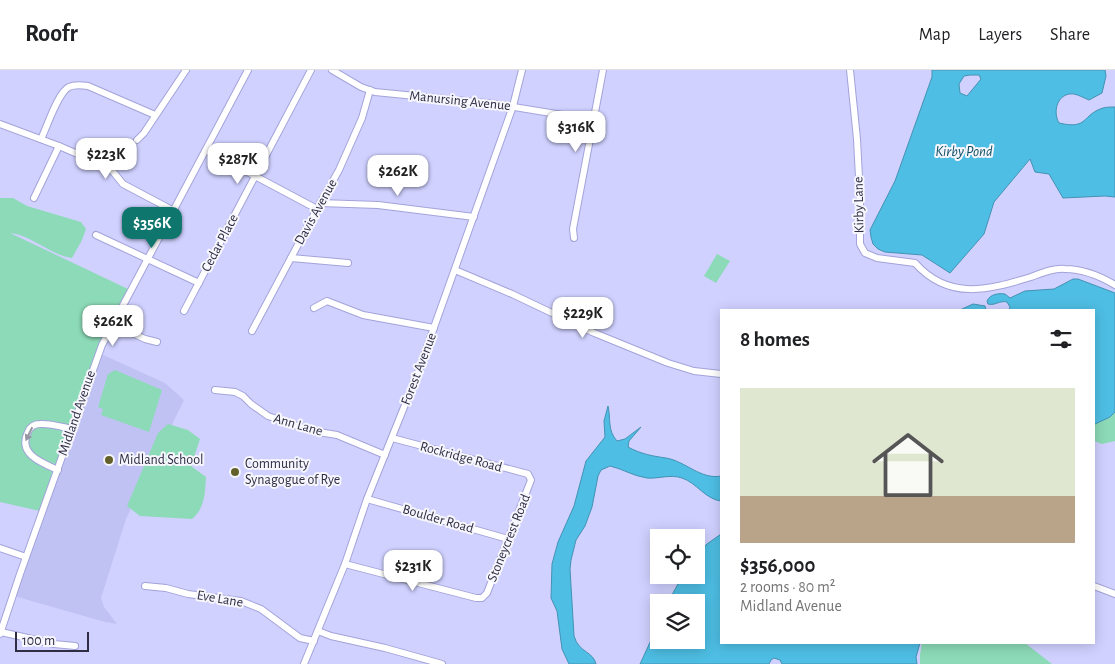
<!DOCTYPE html>
<html lang="en">
<head>
<meta charset="utf-8">
<style>
  :root { --surface:#fff; --page:#f6f6f6; --text:#202124; --muted:#757577; --line:#e0e0e0; --accent:#0f766e }
  body { margin:0; font-family:"Alegreya Sans",sans-serif; background:var(--page); color:var(--text); height:100vh; display:flex; flex-direction:column; font-size:19px; white-space:nowrap }
  * { box-sizing:border-box; margin:0 }
  p { font-size:16px; color:var(--muted) }
  .icon { flex:none; width:28px; height:28px; fill:none; stroke:currentColor; stroke-width:2; stroke-linecap:round; stroke-linejoin:round }
  .map { position:relative; flex:1; overflow:hidden }
  .drawer { position:absolute; left:720px; top:239px; width:375px; height:335px; display:flex; flex-direction:column; background:var(--surface); border-radius:0px; box-shadow:0 2px 12px #0003 }
  .drawer>* { flex:none }
  .controls { position:absolute; left:650px; top:459px; display:grid; gap:10px }
  .controls a { display:grid; place-items:center; width:55px; height:55px; border-radius:0px; background:var(--surface); box-shadow:0 2px 12px #0003; font-size:25px }
  .scale { position:absolute; left:15px; bottom:12px; width:74px; box-sizing:border-box; padding-left:5px; border:2px solid #2e2d44; border-top:0; font-size:14px; line-height:18px; white-space:nowrap; color:#2e2d44; -webkit-text-stroke:4px #f6f6fc; paint-order:stroke }
  .price { position:absolute; translate:-50% -42px; padding:0 11px; border-radius:10px; background:#fff; color:#222; font-size:16px; line-height:32px; filter:drop-shadow(0 1px 2px #0008) }
  .price::after { content:''; position:absolute; left:50%; top:30px; width:15px; height:11px; margin-left:-8px; background:inherit; clip-path:polygon(0 0,100% 0,50% 100%) }
  .price.active { background:var(--accent); color:#fff }
  ul { padding:0; list-style:none }
  li { display:grid; align-content:center; gap:10px; height:265px; padding:0 20px }
  li span { display:grid; place-items:center; height:155px; border-radius:0px; color:#555 }
  li>.icon { margin-inline-start:auto }
  span .icon { width:90px; height:90px; fill:#fffc; stroke-width:1 }
  li b { font-size:21px }
  h2 { display:flex; justify-content:space-between; align-items:center; height:60px; padding:0 20px; font-size:21px }
  header { display:flex; align-items:center; gap:30px; box-sizing:border-box; height:70px; padding:0 25px; background:var(--surface); border-bottom:1px solid var(--line) }
  header strong { font-size:24px }
  nav { display:flex; gap:28px; margin-inline-start:auto; font-size:18px }
  .map>svg:first-child { display:block }
</style>
</head>
<body>
<header>
<strong>Roofr</strong>
<nav><a>Map</a><a>Layers</a><a>Share</a></nav>
</header>
<div class="map">
<svg width="1115" height="594" viewBox="0 0 1115 594">
  <rect width="100%" height="100%" fill="#d0d1ff"/>
  <polygon fill="#c1c2f4" points="101,284 165,313 184,330 126,449 101,528 104,537 117,554 105,552 14,526"/>
  <g fill="#8cdab7">
    <path d="M0,128H13L27,136L81,152L86,159L82,170L72,188C50,185 32,165 10,163L128,219L100,275L40,441L0,432Z"/>
    <polygon points="717,184 730,191 716,213 704,206"/>
    <polygon points="115,300 162,320 149,362 101,345 103,339 98,337 108,304"/>
    <polygon points="1115,342 1115,371 1102,374 1094,371 1094,354 1110,347"/>
    <path d="M168,354L188,360L200,369L191,396L206,407C205,423 205,438 192,449L140,446L127,436L158,363Z"/>
    <polygon points="922,573 1025,573 1052,594 920,594 920,585"/>
  </g>
  <g fill="#4ebee4" stroke="#4492b4" fill-rule="evenodd">
    <path d="M932,0H1105L1106,6L1102,23L1089,30C1084,28 1079,25 1074,24C1058,22 1052,41 1059,53C1089,60 1081,45 1103,38C1106,37 1111,37 1115,37V127L1105,126L1063,128L1049,104L1035,102L1030,89L994,132L984,164L950,203L922,185L885,182L878,179L873,174L871,167L870,160L895,111L932,7ZM970,5H979L981,9L967,26L960,23L959,14L964,6Z"/>
    <path d="M1073,209H1078L1115,223V342L1110,347L1095,354H1094V240H1009L1010,237L1007,232C1000,230 995,236 988,234L987,231C990,224 999,223 1005,224L1010,228L1025,221L1054,219Z"/>
    <polygon points="973,234 985,236 986,240 960,240"/>
    <path d="M608,336C611,348 607,360 617,371L625,369L641,357L629,371L628,377C641,384 652,386 666,388C685,391 701,410 721,406V431C705,429 697,413 682,408C671,404 658,409 647,408C633,406 623,399 610,396L601,400L598,406L592,437L585,456L576,470L571,490L570,499L574,566C579,583 593,581 596,594H569L562,579L557,541L551,528L552,494L558,472L574,436L586,391L605,367L604,351Z"/>
    <polygon points="721,464 721,572 920,573 916,587 917,594 782,594 780,590 774,588 771,590 769,594 640,594 659,553 659,570 679,570 681,574 687,577 691,576 692,570 696,570 696,543 702,534 700,526 694,524 688,532 668,532 683,505 696,505 696,486 707,474"/>
  </g>
  <g fill="none" stroke-linecap="round" stroke-linejoin="round">
    <g stroke="#a3a3da" stroke-width="8">
      <g id="minor">
        <polyline points="332,0 361,17 375,22 496,34 593,50"/>
        <path d="M850,0L857,69L860,127V174L865,183L877,188L915,193C949,231 988,220 1031,207C1042,203 1053,198 1065,199C1082,199 1100,206 1115,215"/>
        <polyline points="0,54 59,76 110,98 123,114 174,141"/>
        <path d="M41,69C47,57 58,22 69,17C75,14 82,15 88,16L155,45"/>
        <polyline points="137,70 144,63 186,0"/>
        <polyline points="206,80 317,139"/>
        <polyline points="34,128 59,76"/>
        <polyline points="320,133 378,135 474,147"/>
        <polyline points="96,165 199,213"/>
        <polyline points="574,168 573,159 603,0"/>
        <polyline points="291,188 348,193"/>
        <polyline points="455,200 512,224 592,262 668,293 694,301 721,304"/>
        <polyline points="314,238 327,231 363,245 434,258"/>
        <polyline points="184,241 311,0"/>
        <polyline points="113,254 145,269 157,272"/>
        <polyline points="252,261 317,139 339,100 362,48 370,20"/>
        <polyline points="215,320 235,322 243,326 251,334 268,346 312,361 337,365 385,385"/>
        <path d="M58,400C42,393 17,384 28,362C30,357 34,354 40,354C50,353 62,357 72,359"/>
        <polyline points="367,429 508,469"/>
        <polyline points="0,478 26,487"/>
        <polyline points="345,494 476,528 482,528 487,523 531,410 528,404 392,368"/>
        <polyline points="145,516 166,518 188,524 241,531 261,539 300,568 314,571"/>
        <polyline points="1094,516 1115,524"/>
        <polyline points="318,561 331,566 385,578 442,594"/>
        <polyline points="1,562 54,574 75,576"/>
        <polyline points="0,564 20,504 102,275 248,0"/>
        <polyline points="304,594 345,494 367,429 417,305 513,36 522,0"/>
      </g>
    </g>
    <use href="#minor" stroke="#fff" stroke-width="6"/>
  </g>
  <defs><path id="oneway-solid" d="M-6-.8H1V-3.2L6.5 0L1 3.2V.8H-6Z" transform="scale(1.25)"/></defs>
  <use fill="#9696a2" href="#oneway-solid" transform="translate(29 364) rotate(116)"/>
  <g fill="#64602c" stroke="#f6f6fc" stroke-width="2">
    <circle cx="109" cy="390" r="5"/>
    <circle cx="235" cy="402" r="5"/>
  </g>
  <g text-anchor="middle" dominant-baseline="central" stroke-width="4" stroke-linejoin="round" paint-order="stroke">
    <g font-size="14" fill="#2e2d44" stroke="#f6f6fc">
      <text transform="translate(460 31) rotate(6)">Manursing Avenue</text>
      <text transform="translate(859 135) rotate(-91)">Kirby Lane</text>
      <text transform="translate(316 142) rotate(-61)">Davis Avenue</text>
      <text transform="translate(220 173) rotate(-62)">Cedar Place</text>
      <text transform="translate(419 299) rotate(-69)">Forest Avenue</text>
      <text transform="translate(77 343) rotate(-71)">Midland Avenue</text>
      <text transform="translate(298 355) rotate(16)">Ann Lane</text>
      <text transform="translate(461 387) rotate(15)">Rockridge Road</text>
      <text transform="translate(438 449) rotate(16)">Boulder Road</text>
      <text transform="translate(509 468) rotate(-68)">Stoneycrest Road</text>
      <text transform="translate(220 529) rotate(10)">Eve Lane</text>
    </g>
    <g font-size="14" fill="#2e2d44" stroke="#f6f6fc" text-anchor="start">
      <text x="119" y="390">Midland School</text>
      <text x="245" y="394">Community<tspan x="245" dy="16">Synagogue of Rye</tspan></text>
    </g>
    <g font-size="15" font-style="italic" fill="#105064" stroke="#f6f6fc">
      <text x="964" y="81">Kirby Pond</text>
    </g>
  </g>
</svg>
<div class="controls">
<a><svg class="icon" aria-label="locate" viewBox="0 0 24 24"><circle cx="12" cy="12" r="6"/><path d="M12 2v4M12 18v4M2 12h4M18 12h4"/></svg></a>
<a><svg class="icon" aria-label="layers" viewBox="0 0 24 24"><path d="M12 4l9 5-9 5-9-5zM3 14l9 5 9-5"/></svg></a>
</div>
<div class="scale">100 m</div>
<b class="price" style="left:576px;top:83px">$316K</b>
<b class="price" style="left:106px;top:110px">$223K</b>
<b class="price" style="left:238px;top:115px">$287K</b>
<b class="price" style="left:398px;top:127px">$262K</b>
<b class="price active" style="left:152px;top:179px">$356K</b>
<b class="price" style="left:583px;top:269px">$229K</b>
<b class="price" style="left:113px;top:277px">$262K</b>
<b class="price" style="left:413px;top:522px">$231K</b>
<section class="drawer">
<h2>8 homes<svg class="icon" aria-label="filters" viewBox="0 0 24 24"><path d="M4 7h16M4 17h16"/><circle cx="9" cy="7" r="2"/><circle cx="15" cy="17" r="2"/></svg></h2>
<ul>
<li><span style="background:linear-gradient(#dfe7d0 70%,#b9a48a 0)"><svg class="icon" aria-label="home" viewBox="0 0 24 24"><path d="M3 11l9-7 9 7M6 9v11h12V9"/></svg></span><div><b>$356,000</b><p>2 rooms · 80 m²</p><p>Midland Avenue</p></div></li>
</ul>
</section>
</div>
</body>
</html>
